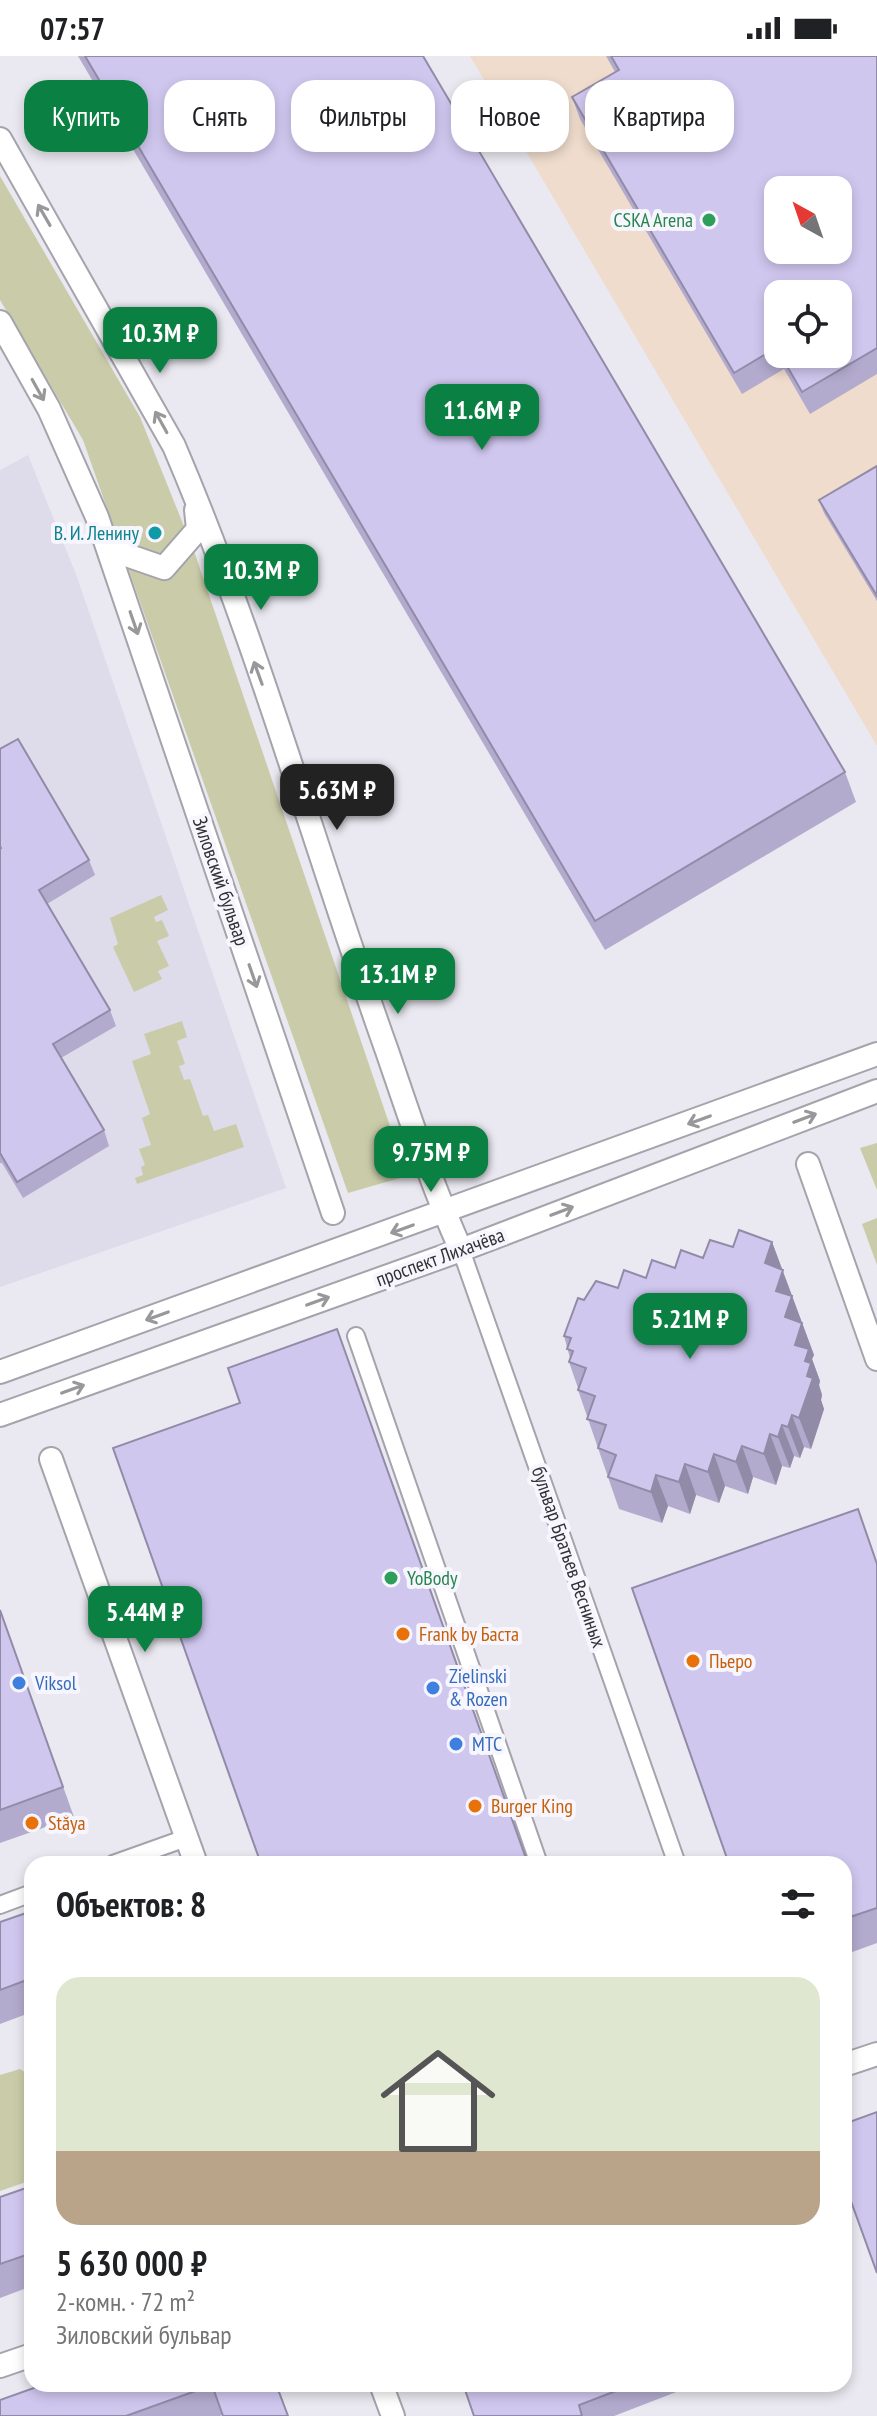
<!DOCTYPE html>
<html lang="ru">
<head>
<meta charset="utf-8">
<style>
  :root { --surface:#fff; --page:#f6f6f6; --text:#202124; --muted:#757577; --accent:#0b8043 }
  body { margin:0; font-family:"PT Sans Narrow",sans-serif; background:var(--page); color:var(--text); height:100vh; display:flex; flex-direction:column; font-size:30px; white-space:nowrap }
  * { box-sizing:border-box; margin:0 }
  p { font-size:26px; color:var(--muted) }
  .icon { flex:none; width:44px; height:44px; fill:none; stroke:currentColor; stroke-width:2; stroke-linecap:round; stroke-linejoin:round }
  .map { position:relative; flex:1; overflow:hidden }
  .sheet { position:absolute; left:24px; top:1800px; width:828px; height:536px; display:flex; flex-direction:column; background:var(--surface); border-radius:24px; box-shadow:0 4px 12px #0003 }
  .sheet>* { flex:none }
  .hud { position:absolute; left:24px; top:24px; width:830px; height:72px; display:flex; gap:16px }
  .needle { width:52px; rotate:320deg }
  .tools { position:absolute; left:764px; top:120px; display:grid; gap:16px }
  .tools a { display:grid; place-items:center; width:88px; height:88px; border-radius:16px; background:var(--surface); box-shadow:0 4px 12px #0003; font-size:40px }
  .price { position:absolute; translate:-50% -68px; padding:0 18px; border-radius:16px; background:var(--accent); color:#fff; font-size:26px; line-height:52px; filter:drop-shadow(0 2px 4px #0008) }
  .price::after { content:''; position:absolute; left:50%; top:48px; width:24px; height:18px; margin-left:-12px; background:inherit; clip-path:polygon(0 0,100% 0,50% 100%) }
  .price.on { background:#222; color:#fff }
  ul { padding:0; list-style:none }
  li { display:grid; align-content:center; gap:16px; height:424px; padding:0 32px }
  li span { display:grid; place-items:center; height:248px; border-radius:24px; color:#555 }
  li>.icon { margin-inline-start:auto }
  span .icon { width:144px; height:144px; fill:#fffc; stroke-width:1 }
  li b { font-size:34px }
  h2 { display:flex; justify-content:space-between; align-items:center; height:96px; padding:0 32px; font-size:34px }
  .tag { padding:0 28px; border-radius:24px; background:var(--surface); box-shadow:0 4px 12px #0003; font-size:28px; line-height:72px }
  .tag.on { background:var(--accent); color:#fff }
  .status { display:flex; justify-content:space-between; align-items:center; height:56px; padding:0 40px; background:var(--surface); direction:ltr }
  .status svg { height:22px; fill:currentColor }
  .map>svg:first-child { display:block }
</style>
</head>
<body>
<div class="status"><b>07:57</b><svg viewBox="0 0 49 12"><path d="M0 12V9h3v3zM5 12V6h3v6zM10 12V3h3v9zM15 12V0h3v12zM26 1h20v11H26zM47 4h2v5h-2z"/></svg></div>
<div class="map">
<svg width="877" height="2360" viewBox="0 0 877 2360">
  <rect width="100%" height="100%" fill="#eae8f0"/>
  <path fill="#efdccc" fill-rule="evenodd" d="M470,0H877V690L504,58ZM778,134H838V194H778ZM778,238H838V298H778Z"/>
  <polygon fill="#dedbea" points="28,399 77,521 286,1132 0,1231 0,414"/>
  <g fill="#cacca9">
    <polygon points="0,120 140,361 194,495 407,1120 348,1137 83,384 0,244"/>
    <polygon points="161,839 168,854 154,861 156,866 162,864 169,880 157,885 169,910 158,915 162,923 134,936 113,891 118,888 110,862"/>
    <polygon points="182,965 187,981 177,985 185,1008 179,1010 184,1024 190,1023 203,1060 208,1059 214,1075 236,1068 244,1091 137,1128 135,1122 143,1119 141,1111 145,1109 139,1093 151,1089 142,1062 150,1058 132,1005 151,998 144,978"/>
    <polygon points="877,1087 877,1134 860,1092"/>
    <polygon points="877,1162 877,1209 862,1168"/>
    <polygon points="20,2013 32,2021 32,2124 0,2135 0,2019"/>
  </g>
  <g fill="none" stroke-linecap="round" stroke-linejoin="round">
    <g stroke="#a5a3ab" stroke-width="20">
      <g id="pedestrian">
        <polyline points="461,1194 677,1808"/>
        <polyline points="356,1280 539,1808"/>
        <polyline points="113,1808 186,1782"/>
        <polyline points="0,1849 32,1837"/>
      </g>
    </g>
    <g stroke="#a5a3ab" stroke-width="26">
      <g id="minor">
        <path d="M0,83L174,390C258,586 315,794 387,995C410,1062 432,1130 461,1194"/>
        <polyline points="0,266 49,353 97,461 333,1157"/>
        <polyline points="109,493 164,512 198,473 196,454"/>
        <polyline points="808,1108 877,1303"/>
        <polyline points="0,1316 877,998"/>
        <polyline points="0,1359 461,1194 877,1035"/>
        <polyline points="51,1403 196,1808"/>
        <polyline points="844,2009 877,1998"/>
        <polyline points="0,2310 32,2299"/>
        <polyline points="381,2328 393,2360"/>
      </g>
    </g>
    <use href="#pedestrian" stroke="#fff" stroke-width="16"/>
    <use href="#minor" stroke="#fff" stroke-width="22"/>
  </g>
  <g fill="#b3abce" fill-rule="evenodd">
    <polygon points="78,0 423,0 845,716 856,746 605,894"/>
    <path d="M606,0H877V318L810,358L784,313L742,338L580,63L572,41L615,16ZM778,238L838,298H778Z"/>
    <polygon points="877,410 877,545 824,457 819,444"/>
    <polygon points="0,693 89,804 95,819 47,848 110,954 116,970 61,1002 104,1074 109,1090 23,1142 2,1107 0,1107"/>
    <polygon points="772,1186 814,1299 812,1303 820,1325 819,1329 822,1339 821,1344 824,1353 811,1393 804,1391 800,1402 794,1400 790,1412 782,1410 776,1429 753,1421 748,1438 725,1430 719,1447 696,1439 690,1458 668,1450 662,1467 619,1453 578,1334 578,1332 569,1306 570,1302 564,1280 584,1244 733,1191"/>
    <polygon points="877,1507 877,1887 844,1899 844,1808"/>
    <polygon points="0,1554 74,1761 0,1787"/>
    <polygon points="32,1855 32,1956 0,1968 0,1866"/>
    <polygon points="32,2130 32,2230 0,2242 0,2141"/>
    <polygon points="45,2328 276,2328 220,2360 0,2360"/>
    <polygon points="463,2328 697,2328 614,2360 474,2360"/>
  </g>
  <g fill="#928ba7">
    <polygon points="772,1186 814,1299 812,1303 820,1325 819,1329 822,1339 821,1344 824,1353 811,1393 799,1362 806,1320 765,1207"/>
    <polygon points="792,1359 804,1391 800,1402 788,1371"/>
    <polygon points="782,1369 794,1400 790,1412 778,1381"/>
    <polygon points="770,1378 782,1410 776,1429 764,1398"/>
    <polygon points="742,1390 753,1421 748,1438 736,1406"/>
    <polygon points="714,1398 725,1430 719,1447 708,1416"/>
    <polygon points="685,1408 696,1439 690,1458 679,1426"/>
    <polygon points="656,1419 668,1450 662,1467 651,1436"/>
  </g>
  <g fill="#d0c7ef" stroke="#928ba7" stroke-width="2" fill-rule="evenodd">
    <polygon points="85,0 423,0 845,716 595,865"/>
    <path d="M611,0H877V292L802,336L780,298H838V238H778V295L776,292L734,317L572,41L619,14ZM778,134H838V194H778Z"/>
    <polygon points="877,410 877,540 819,444"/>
    <polygon points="18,683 89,804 39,834 110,954 53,988 104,1074 17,1126 0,1097 0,793 1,792 0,790 0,693"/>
    <polygon points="739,1174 772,1186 765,1207 783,1214 776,1235 792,1240 785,1261 802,1267 795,1289 809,1293 805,1305 811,1307 807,1320 813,1322 799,1362 792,1359 788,1371 782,1369 778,1381 770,1378 764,1398 742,1390 736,1406 714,1398 708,1416 685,1408 679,1426 656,1419 651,1436 608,1421 616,1399 598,1392 606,1369 587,1363 595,1340 578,1334 586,1312 569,1306 573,1295 567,1293 571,1282 564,1280 578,1242 584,1244 596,1225 618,1232 624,1214 646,1222 652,1204 675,1212 681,1194 703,1202 710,1184 733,1191"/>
    <polygon points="337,1273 528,1808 261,1808 113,1392 240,1347 228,1312"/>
    <polygon points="858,1453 877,1508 877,1852 844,1863 844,1808 729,1808 632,1532"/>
    <polygon points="0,1554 63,1731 0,1754"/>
    <polygon points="32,1855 32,1922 0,1934 0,1866"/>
    <polygon points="877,2056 877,2217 844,2126 844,2068"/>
    <polygon points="32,2130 32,2197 0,2208 0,2141"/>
    <polygon points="45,2328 276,2328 288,2360 223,2360 212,2329 126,2360 0,2360 0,2344"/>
    <polygon points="463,2328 634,2328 579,2349 582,2360 474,2360"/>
  </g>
  <defs><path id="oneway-shaft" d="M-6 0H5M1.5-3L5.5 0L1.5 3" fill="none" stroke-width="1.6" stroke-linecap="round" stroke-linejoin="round" transform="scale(2)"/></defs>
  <g stroke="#98989a">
    <use href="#oneway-shaft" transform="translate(44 159) rotate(-120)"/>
    <use href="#oneway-shaft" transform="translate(38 334) rotate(61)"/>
    <use href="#oneway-shaft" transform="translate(161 366) rotate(-119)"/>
    <use href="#oneway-shaft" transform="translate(134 567) rotate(71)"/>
    <use href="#oneway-shaft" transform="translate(258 617) rotate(-110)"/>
    <use href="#oneway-shaft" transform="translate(253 920) rotate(71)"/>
    <use href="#oneway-shaft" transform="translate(805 1062) rotate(-21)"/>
    <use href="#oneway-shaft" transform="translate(699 1064) rotate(160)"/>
    <use href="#oneway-shaft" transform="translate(562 1155) rotate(-21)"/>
    <use href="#oneway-shaft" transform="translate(402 1173) rotate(160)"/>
    <use href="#oneway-shaft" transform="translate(318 1245) rotate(-20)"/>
    <use href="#oneway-shaft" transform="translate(157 1260) rotate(160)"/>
    <use href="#oneway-shaft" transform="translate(73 1333) rotate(-20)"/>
  </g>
  <g fill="#2e9e5b" stroke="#f7f6fe" stroke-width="3">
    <circle cx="709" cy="164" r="8"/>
    <circle cx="391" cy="1522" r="8"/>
  </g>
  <circle fill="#0f9aa8" stroke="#f7f6fe" stroke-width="3" cx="155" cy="477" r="8"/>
  <g fill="#e8710a" stroke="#f7f6fe" stroke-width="3">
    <circle cx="403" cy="1578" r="8"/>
    <circle cx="693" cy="1605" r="8"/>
    <circle cx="475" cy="1750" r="8"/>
    <circle cx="32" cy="1767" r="8"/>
  </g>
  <g fill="#3f7fe0" stroke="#f7f6fe" stroke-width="3">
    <circle cx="19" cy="1627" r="8"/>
    <circle cx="433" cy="1632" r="8"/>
    <circle cx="456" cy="1688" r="8"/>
  </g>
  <g text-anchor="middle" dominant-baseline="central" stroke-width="8" stroke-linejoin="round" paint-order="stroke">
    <g font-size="20" fill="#27864d" stroke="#f7f6fe" text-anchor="end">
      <text x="693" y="164">CSKA Arena</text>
      <text x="407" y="1522" text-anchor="start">YoBody</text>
    </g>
    <g font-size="20" fill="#0d838f" stroke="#f7f6fe" text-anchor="end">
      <text x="139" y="477">В. И. Ленину</text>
    </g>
    <g font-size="20" fill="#323134" stroke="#f7f6fe">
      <text transform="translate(221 825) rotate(71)">Зиловский бульвар</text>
      <text transform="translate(440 1201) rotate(-20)">проспект Лихачёва</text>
      <text transform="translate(569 1501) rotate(71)">бульвар Братьев Весниных</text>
    </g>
    <g font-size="20" fill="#c56008" stroke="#f7f6fe" text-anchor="start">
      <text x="419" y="1578">Frank by Баста</text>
      <text x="709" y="1605">Пьеро</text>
      <text x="491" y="1750">Burger King</text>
      <text x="48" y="1767">Stăya</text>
    </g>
    <g font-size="20" fill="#366cbe" stroke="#f7f6fe" text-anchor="start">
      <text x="449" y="1620">Zielinski<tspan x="449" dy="23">&amp; Rozen</tspan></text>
      <text x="35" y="1627">Viksol</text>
      <text x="472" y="1688">МТС</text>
    </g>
  </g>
</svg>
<div class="tools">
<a><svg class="needle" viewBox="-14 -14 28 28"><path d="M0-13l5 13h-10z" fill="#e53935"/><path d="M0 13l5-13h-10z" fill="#757577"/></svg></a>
<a><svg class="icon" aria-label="locate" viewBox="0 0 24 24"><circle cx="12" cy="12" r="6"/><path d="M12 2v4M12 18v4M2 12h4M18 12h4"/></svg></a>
</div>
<b class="price" style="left:160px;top:319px">10.3M ₽</b>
<b class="price" style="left:482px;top:396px">11.6M ₽</b>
<b class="price" style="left:261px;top:556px">10.3M ₽</b>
<b class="price on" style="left:337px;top:776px">5.63M ₽</b>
<b class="price" style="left:398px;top:960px">13.1M ₽</b>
<b class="price" style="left:431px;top:1138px">9.75M ₽</b>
<b class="price" style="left:690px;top:1305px">5.21M ₽</b>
<b class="price" style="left:145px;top:1598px">5.44M ₽</b>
<div class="hud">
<a class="tag on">Купить</a>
<a class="tag">Снять</a>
<a class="tag">Фильтры</a>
<a class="tag">Новое</a>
<a class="tag">Квартира</a>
</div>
<section class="sheet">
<h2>Объектов: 8<svg class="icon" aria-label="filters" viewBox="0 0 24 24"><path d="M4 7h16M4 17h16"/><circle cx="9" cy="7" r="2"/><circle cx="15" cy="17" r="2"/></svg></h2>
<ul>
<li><span style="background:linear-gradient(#dfe7d0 70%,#b9a48a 0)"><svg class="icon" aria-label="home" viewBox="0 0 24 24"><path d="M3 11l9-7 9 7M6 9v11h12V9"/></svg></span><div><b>5 630 000 ₽</b><p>2-комн. · 72 m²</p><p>Зиловский бульвар</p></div></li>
</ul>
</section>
</div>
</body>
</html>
